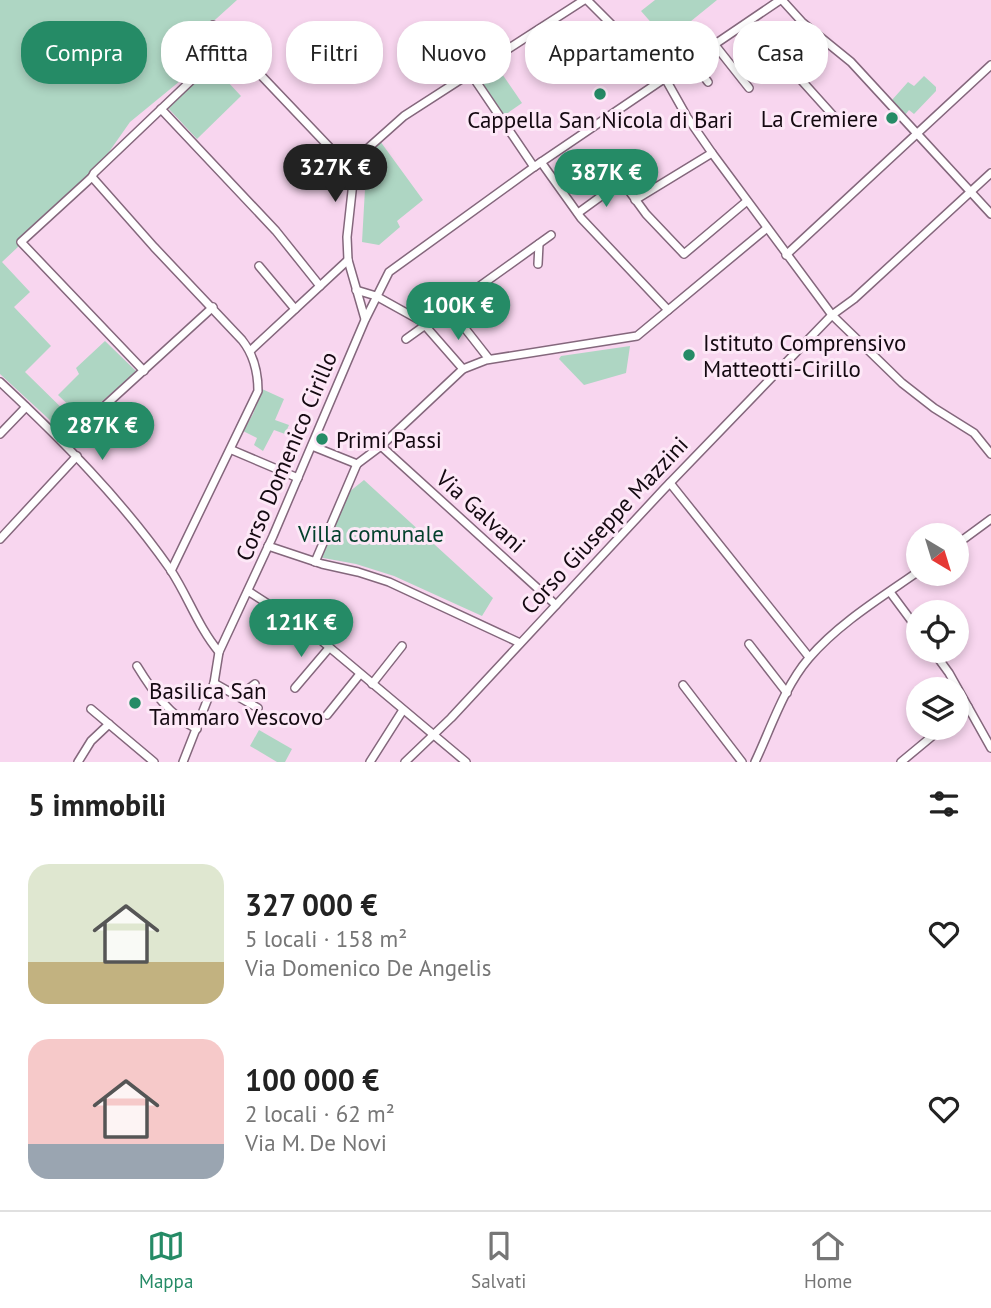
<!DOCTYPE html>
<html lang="it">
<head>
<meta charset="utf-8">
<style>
  :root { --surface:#fff; --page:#f6f6f6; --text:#222; --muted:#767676; --line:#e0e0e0; --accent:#258b66 }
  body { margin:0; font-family:"PT Sans",sans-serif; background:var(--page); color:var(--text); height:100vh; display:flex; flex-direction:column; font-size:26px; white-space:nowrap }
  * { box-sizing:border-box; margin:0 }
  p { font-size:23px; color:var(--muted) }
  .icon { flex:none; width:38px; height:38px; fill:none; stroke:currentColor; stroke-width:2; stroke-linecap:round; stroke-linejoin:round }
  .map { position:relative; height:762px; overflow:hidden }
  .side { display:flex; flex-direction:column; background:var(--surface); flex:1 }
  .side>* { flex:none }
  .hud { position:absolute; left:21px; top:21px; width:950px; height:63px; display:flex; gap:14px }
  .needle { width:46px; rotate:142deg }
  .tools { position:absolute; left:906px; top:523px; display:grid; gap:14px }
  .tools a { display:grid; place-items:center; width:63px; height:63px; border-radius:50%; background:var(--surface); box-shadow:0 4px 10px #0003; font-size:35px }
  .price { position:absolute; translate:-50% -60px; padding:0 16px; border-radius:24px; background:var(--accent); color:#fff; font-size:23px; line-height:46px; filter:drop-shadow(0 2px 4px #0008) }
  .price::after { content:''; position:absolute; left:50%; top:42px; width:21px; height:16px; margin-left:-10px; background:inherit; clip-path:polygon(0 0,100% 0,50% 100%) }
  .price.active { background:#222; color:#fff }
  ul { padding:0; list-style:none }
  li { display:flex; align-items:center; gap:21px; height:175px; padding:0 28px }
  li span { display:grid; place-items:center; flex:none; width:196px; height:140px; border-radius:21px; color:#555 }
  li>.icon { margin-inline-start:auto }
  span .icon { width:84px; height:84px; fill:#fffc; stroke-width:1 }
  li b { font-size:30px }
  h2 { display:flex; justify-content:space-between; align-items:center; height:84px; padding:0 28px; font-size:30px }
  .chip { padding:0 24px; border-radius:28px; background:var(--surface); box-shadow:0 4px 10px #0003; font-size:24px; line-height:63px }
  .chip.active { background:var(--accent); color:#fff }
  .tab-bar { display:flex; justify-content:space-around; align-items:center; height:98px; border-top:2px solid var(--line); background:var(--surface); font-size:19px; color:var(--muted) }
  .tab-bar a { display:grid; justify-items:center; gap:4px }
  .tab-bar .active { color:var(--accent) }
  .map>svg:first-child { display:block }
</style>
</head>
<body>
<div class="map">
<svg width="991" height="762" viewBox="0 0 991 762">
  <rect width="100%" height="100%" fill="#f8d6ef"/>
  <g fill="#aed6c3">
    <polygon points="0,0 237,0 206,28 218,43 191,72 130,122 90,179 2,262 30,292 14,307 51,346 25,372 75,421 65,434 0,374"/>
    <polygon points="655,0 717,0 680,30 675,26 670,32 661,22 655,27 641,11"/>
    <polygon points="212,65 241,96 197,139 168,108"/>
    <polygon points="496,65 522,103 502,117 476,79"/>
    <polygon points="924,76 936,87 936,91 914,114 909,110 905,115 892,100 908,82 914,86"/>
    <polygon points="380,141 423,200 397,221 400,227 379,245 362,242 365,189 359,188 366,160"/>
    <polygon points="105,341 137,372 82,418 58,395 79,374 76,368"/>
    <polygon points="630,346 626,373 584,385 559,359 561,356"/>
    <polygon points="262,389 284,399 275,420 289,425 285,434 274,430 263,451 254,445 257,438 243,431 253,414"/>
    <polygon points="364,480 493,598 482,616 394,576 356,564 318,557 349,492"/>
    <polygon points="259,730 292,749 285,762 277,762 250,746"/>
  </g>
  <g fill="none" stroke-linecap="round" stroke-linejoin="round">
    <g stroke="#84677c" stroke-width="10">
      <g id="minor">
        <polyline points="587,0 665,78 687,117 712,153 832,315 902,383 934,408 974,433 991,454"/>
        <polyline points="782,0 803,23 851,62 991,214"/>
        <polyline points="749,22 838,121"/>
        <polyline points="213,25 354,173"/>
        <polyline points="669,44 687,64"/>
        <polyline points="715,45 749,88"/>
        <polyline points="692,61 708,82"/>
        <polyline points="471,74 534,167"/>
        <polyline points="161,109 276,231 320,286"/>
        <polyline points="541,162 581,218 668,310"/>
        <polyline points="92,177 21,242 144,371"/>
        <polyline points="635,200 712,153"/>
        <polyline points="578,213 622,181 646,214 684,254 747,201"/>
        <polyline points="786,255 991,65"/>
        <polyline points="538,264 539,244"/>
        <polyline points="259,266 295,309"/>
        <polyline points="356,290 376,296 421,321 463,369"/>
        <polyline points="449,308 489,359"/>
        <polyline points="365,319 348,260 347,237 354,173 367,149 404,116 584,0"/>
        <polyline points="406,339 551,235"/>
        <polyline points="250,351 348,260"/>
        <path d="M0,382C62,440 121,499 170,569C188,596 198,627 219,652"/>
        <polyline points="0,434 26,407"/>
        <polyline points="64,443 213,307"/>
        <polyline points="312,446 357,464"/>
        <polyline points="381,446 556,605"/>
        <polyline points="232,450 298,478"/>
        <polyline points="357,464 381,446 463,369 486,360 637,336 767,228"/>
        <polyline points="670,483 809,657"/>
        <polyline points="0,539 77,456"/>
        <polyline points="957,544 991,519"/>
        <polyline points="268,546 322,564 358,572 389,582 520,643"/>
        <polyline points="315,562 357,464"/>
        <path d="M171,571L258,391C258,372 254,355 242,340L154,247L92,177L94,173L242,32"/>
        <polyline points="248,591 310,631 466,762"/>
        <polyline points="890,592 919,631"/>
        <polyline points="749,644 787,693"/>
        <polyline points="933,651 949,673 991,748"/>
        <path d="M137,666C153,692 169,715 197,729"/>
        <polyline points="214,683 258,708"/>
        <polyline points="372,684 402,646"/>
        <polyline points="683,685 742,762"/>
        <polyline points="295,688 329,648"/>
        <polyline points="239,696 255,684"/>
        <polyline points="91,709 154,762"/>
        <polyline points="327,715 360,674"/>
        <polyline points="957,716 968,707"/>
        <polyline points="78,762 91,741 109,724"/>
        <polyline points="183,762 214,683 219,652 273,536 365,320 389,272 534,167 780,0"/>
        <polyline points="370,762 403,710"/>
        <polyline points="405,762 451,718 664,489 832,315 854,299 991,173"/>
        <path d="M755,762C771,728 784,687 809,658C839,623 882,597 919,571"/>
        <polyline points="901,762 942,728"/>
      </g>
    </g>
    <use href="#minor" stroke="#fff" stroke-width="7"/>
  </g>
  <g fill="#258b66" stroke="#fde8f7" stroke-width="2.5">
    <circle cx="600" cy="94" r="7"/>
    <circle cx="892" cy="118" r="7"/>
    <circle cx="689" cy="355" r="7"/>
    <circle cx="322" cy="439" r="7"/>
    <circle cx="135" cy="703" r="7"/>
  </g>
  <g text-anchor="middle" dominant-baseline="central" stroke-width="6" stroke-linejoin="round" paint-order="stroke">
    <g font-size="23" fill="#140911" stroke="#fde8f7" text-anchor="start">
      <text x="878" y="118" text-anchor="end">La Cremiere</text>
      <text x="600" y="119" text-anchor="middle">Cappella San Nicola di Bari</text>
      <text x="703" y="342">Istituto Comprensivo<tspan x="703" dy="26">Matteotti-Cirillo</tspan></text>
      <text x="336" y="439">Primi Passi</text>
      <text x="149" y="690">Basilica San<tspan x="149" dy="26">Tammaro Vescovo</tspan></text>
    </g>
    <g font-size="23" fill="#140911" stroke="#fde8f7">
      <text transform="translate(286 456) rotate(-67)">Corso Domenico Cirillo</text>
      <text transform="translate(481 511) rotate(42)">Via Galvani</text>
      <text transform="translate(604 525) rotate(-47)">Corso Giuseppe Mazzini</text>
    </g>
    <g font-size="23" fill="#033f2b" stroke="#fde8f7">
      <text x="371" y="533">Villa comunale</text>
    </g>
  </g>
</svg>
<div class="tools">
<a><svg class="needle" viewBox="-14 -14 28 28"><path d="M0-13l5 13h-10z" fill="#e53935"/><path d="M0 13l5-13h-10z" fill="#767676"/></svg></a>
<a><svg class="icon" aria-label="locate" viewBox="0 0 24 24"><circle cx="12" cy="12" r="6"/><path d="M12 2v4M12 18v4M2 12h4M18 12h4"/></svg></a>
<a><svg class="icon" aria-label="layers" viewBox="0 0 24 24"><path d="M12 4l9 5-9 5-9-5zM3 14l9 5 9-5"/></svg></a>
</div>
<b class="price active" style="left:335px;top:204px">327K €</b>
<b class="price" style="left:606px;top:209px">387K €</b>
<b class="price" style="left:458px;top:342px">100K €</b>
<b class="price" style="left:102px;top:462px">287K €</b>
<b class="price" style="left:301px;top:659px">121K €</b>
<div class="hud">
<a class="chip active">Compra</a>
<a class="chip">Affitta</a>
<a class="chip">Filtri</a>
<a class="chip">Nuovo</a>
<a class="chip">Appartamento</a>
<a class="chip">Casa</a>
</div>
</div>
<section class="side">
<h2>5 immobili<svg class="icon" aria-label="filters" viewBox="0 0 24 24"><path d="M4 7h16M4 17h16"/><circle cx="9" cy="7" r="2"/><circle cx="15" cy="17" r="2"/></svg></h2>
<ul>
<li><span style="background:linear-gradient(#dfe7d0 70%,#c2b280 0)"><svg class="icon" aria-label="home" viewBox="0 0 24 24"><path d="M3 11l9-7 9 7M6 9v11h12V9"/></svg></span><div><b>327 000 €</b><p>5 locali · 158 m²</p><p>Via Domenico De Angelis</p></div><svg class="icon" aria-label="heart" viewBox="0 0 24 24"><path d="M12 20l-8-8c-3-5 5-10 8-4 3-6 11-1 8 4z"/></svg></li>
<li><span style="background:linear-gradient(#f6c9c9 75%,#9aa5b1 0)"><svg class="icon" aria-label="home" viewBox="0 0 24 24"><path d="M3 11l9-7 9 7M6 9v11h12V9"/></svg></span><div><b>100 000 €</b><p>2 locali · 62 m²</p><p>Via M. De Novi</p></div><svg class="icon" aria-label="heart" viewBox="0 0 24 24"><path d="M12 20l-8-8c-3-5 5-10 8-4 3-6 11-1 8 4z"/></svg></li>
</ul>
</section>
<nav class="tab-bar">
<a class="active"><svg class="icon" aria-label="map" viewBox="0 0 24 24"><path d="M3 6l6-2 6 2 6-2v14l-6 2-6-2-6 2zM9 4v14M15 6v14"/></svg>Mappa</a>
<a><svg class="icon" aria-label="saved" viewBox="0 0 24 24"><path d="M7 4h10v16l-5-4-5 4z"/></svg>Salvati</a>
<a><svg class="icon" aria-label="home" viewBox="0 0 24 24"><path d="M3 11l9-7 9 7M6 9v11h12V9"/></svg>Home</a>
</nav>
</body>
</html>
